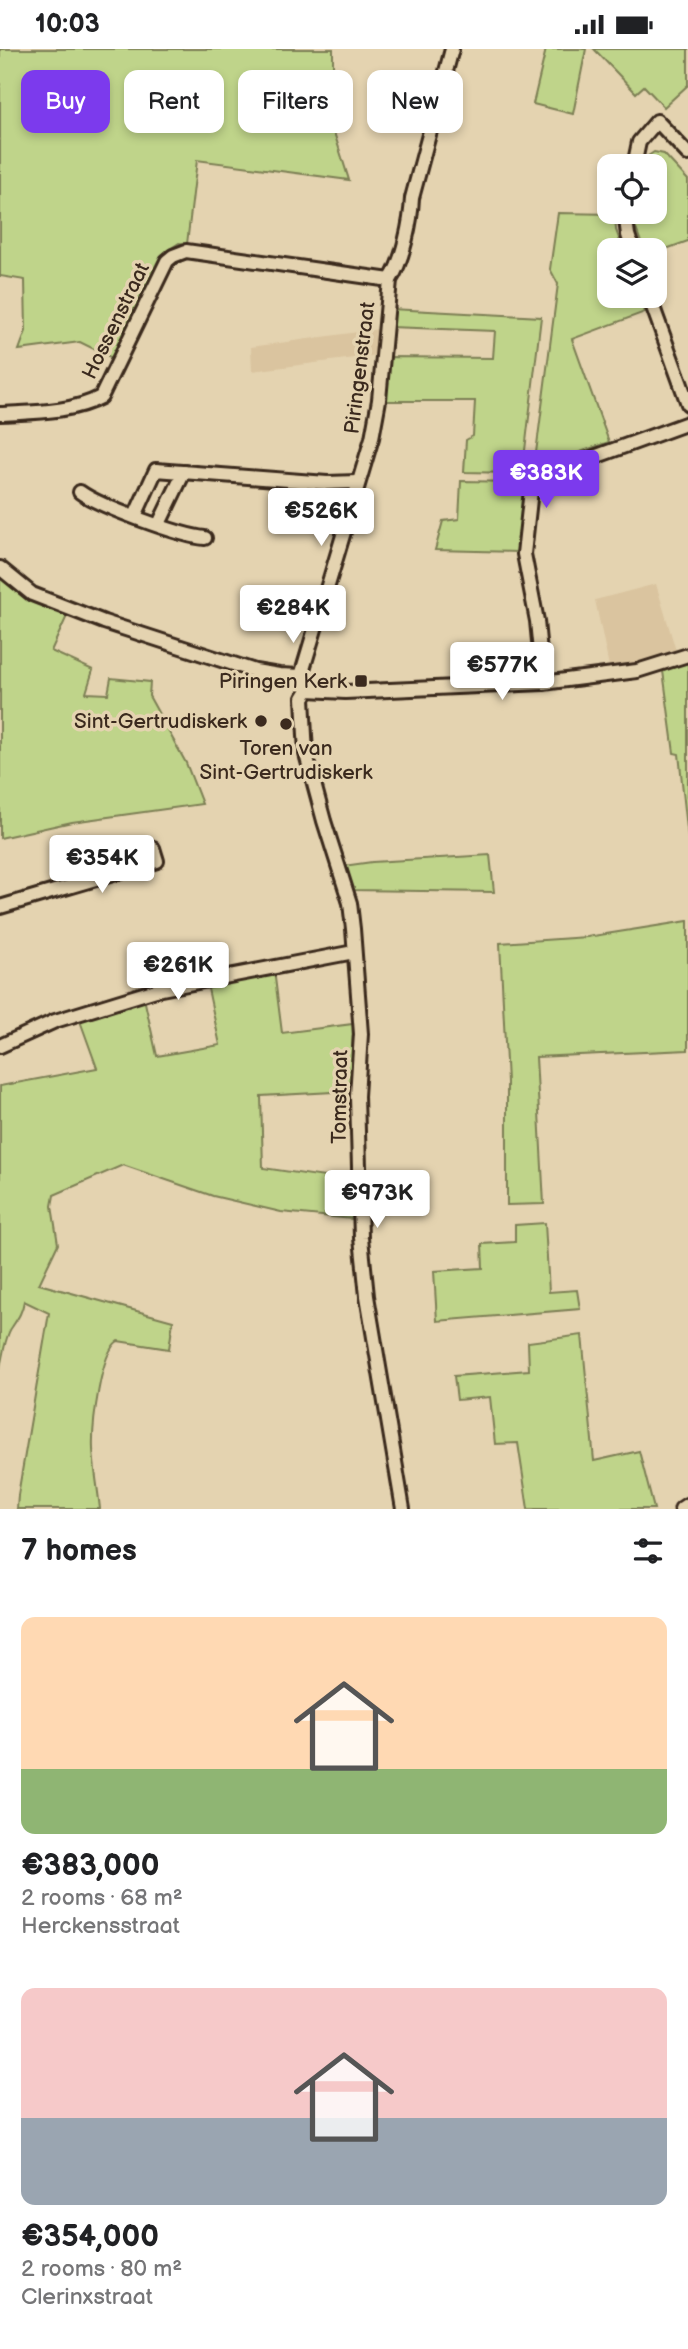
<!DOCTYPE html>
<html lang="en">
<head>
<meta charset="utf-8">
<style>
  :root { --surface:#fff; --page:#f2f2f2; --text:#202124; --muted:#757577; --accent:#7c3aed }
  body { margin:0; font-family:"Balsamiq Sans",sans-serif; background:var(--page); color:var(--text); height:100vh; display:flex; flex-direction:column; font-size:26px; white-space:nowrap }
  * { box-sizing:border-box; margin:0 }
  p { font-size:23px; color:var(--muted) }
  .icon { flex:none; width:38px; height:38px; fill:none; stroke:currentColor; stroke-width:2; stroke-linecap:round; stroke-linejoin:round }
  .map { position:relative; height:1460px; overflow:hidden }
  .sheet { display:flex; flex-direction:column; background:var(--surface); flex:1 }
  .sheet>* { flex:none }
  .banner { position:absolute; left:21px; top:21px; width:648px; height:63px; display:flex; gap:14px }
  .fabs { position:absolute; left:597px; top:105px; display:grid; gap:14px }
  .fabs a { display:grid; place-items:center; width:70px; height:70px; border-radius:14px; background:var(--surface); box-shadow:0 4px 10px #0003; font-size:35px }
  .price { position:absolute; translate:-50% -60px; padding:0 16px; border-radius:7px; background:#fff; color:#222; font-size:23px; line-height:46px; filter:drop-shadow(0 2px 4px #0008) }
  .price::after { content:''; position:absolute; left:50%; top:42px; width:21px; height:16px; margin-left:-10px; background:inherit; clip-path:polygon(0 0,100% 0,50% 100%) }
  .price.active { background:var(--accent); color:#fff }
  ul { padding:0; list-style:none }
  li { display:grid; align-content:center; gap:14px; height:371px; padding:0 21px }
  li span { display:grid; place-items:center; height:217px; border-radius:14px; color:#555 }
  li>.icon { margin-inline-start:auto }
  span .icon { width:126px; height:126px; fill:#fffc; stroke-width:1 }
  li b { font-size:30px }
  h2 { display:flex; justify-content:space-between; align-items:center; height:84px; padding:0 21px; font-size:30px }
  .tag { padding:0 24px; border-radius:14px; background:var(--surface); box-shadow:0 4px 10px #0003; font-size:24px; line-height:63px }
  .tag.active { background:var(--accent); color:#fff }
  .status { display:flex; justify-content:space-between; align-items:center; height:49px; padding:0 35px; background:var(--surface); direction:ltr }
  .status svg { height:19px; fill:currentColor }
  .map>svg:first-child { display:block }
</style>
</head>
<body>
<div class="status"><b>10:03</b><svg viewBox="0 0 49 12"><path d="M0 12V9h3v3zM5 12V6h3v6zM10 12V3h3v9zM15 12V0h3v12zM26 1h20v11H26zM47 4h2v5h-2z"/></svg></div>
<div class="map">
<svg width="688" height="1460" viewBox="0 0 688 1460">
  <rect width="100%" height="100%" fill="#e4d3b0"/>
  <filter id="ink" filterUnits="userSpaceOnUse"><feTurbulence type="fractalNoise" baseFrequency=".0143" numOctaves="2"/><feDisplacementMap in="SourceGraphic" scale="14" xChannelSelector="R" yChannelSelector="G"/><feConvolveMatrix kernelMatrix="1 2 1 2 8 2 1 2 1" color-interpolation-filters="sRGB"/></filter>
  <g filter="url(#ink)">
    <g fill="#dac49f">
      <polygon points="379,280 378,306 252,322 251,298"/>
      <polygon points="656,535 677,605 610,622 595,551"/>
    </g>
    <g fill="#bfd48a" stroke="#7d7f54" stroke-width="2">
      <polygon points="0,0 333,0 333,80 349,131 197,111 187,195 179,194 167,202 114,310 80,293 19,301 26,282 25,231 0,227"/>
      <polygon points="546,0 586,0 573,65 533,55"/>
      <polygon points="594,0 688,0 688,36 664,58 644,37 636,44"/>
      <polygon points="654,103 664,105 688,131 688,192 655,204 654,201 644,201 635,177 635,163 654,163 654,117 643,117 645,109"/>
      <polygon points="558,164 615,165 616,181 623,201 609,201 609,247 640,247 645,263 572,290 609,393 534,419 558,235 550,220"/>
      <polygon points="391,260 541,268 523,418 513,424 464,423 466,391 473,387 475,352 382,352 389,308 493,309 495,282 390,278"/>
      <polygon points="461,432 520,433 520,441 525,444 518,503 435,501 443,472 459,470"/>
      <path d="M0,527C20,546 42,556 67,567L51,602L93,621L86,644L108,645L111,629L150,633L149,647L186,714L202,755L72,773L0,789Z"/>
      <polygon points="688,612 688,789 679,705 674,704 663,622"/>
      <polygon points="490,806 494,843 350,841 343,817 372,813"/>
      <polygon points="688,872 688,1001 536,1008 544,1155 507,1156 507,1033 500,894 587,888"/>
      <path d="M274,921L282,984L353,975L351,1042L261,1047L263,1119L352,1132V1170L281,1163L213,1147L123,1116L54,1146L52,1157L58,1195L39,1235L173,1272L169,1300L118,1292C100,1303 92,1378 93,1400C94,1420 98,1440 100,1460H17L18,1446L49,1264L24,1252C22,1264 18,1269 12,1278C5,1287 3,1307 0,1318V1037L97,1019L79,969L144,949L157,1007L220,996L207,935Z"/>
      <polygon points="545,1174 549,1243 577,1241 580,1260 437,1272 434,1222 483,1219 482,1195 515,1193 515,1176"/>
      <polygon points="582,1286 594,1412 639,1402 654,1460 528,1460 518,1394 495,1395 490,1348 457,1351 454,1327 529,1321 528,1293"/>
    </g>
    <g fill="none" stroke-linecap="round" stroke-linejoin="round">
      <g stroke="#3b2a1e" stroke-width="18">
        <g id="minor">
          <polyline points="634,117 639,93 657,72 688,105"/>
          <polyline points="625,163 628,186 633,201"/>
          <polyline points="649,247 688,355"/>
          <path d="M0,365C33,363 71,364 101,348L167,212L173,207L186,202L390,231"/>
          <path d="M80,443C99,457 181,487 205,489"/>
          <polyline points="135,467 156,421 327,434 357,433"/>
          <polyline points="159,475 184,423"/>
          <polyline points="0,519 32,545 104,573 255,622 279,626 301,627"/>
          <polyline points="543,634 537,572 524,505 531,441 535,433 553,423 688,374"/>
          <polyline points="308,641 303,649 306,705 324,772 350,854 353,880 361,985 357,1047 361,1189 367,1247 403,1460"/>
          <path d="M308,641L301,627L372,389L379,351L390,231C403,212 411,172 412,149L452,0"/>
          <polyline points="308,641 345,643 543,634 637,622 688,606"/>
          <polyline points="0,858 157,812 153,799"/>
          <polyline points="0,997 55,972 156,941 354,903"/>
        </g>
      </g>
      <g stroke="#3b2a1e" stroke-width="19">
        <polyline id="tertiary" points="682,1460 688,1456"/>
      </g>
      <use href="#minor" stroke="#e4d3b0" stroke-width="12"/>
      <use href="#tertiary" stroke="#e4d3b0" stroke-width="14"/>
    </g>
  </g>
  <g fill="#3b2a1e" stroke="#e4d3b0" stroke-width="2.5">
    <rect x="354" y="625" width="14" height="14" rx="3.5"/>
    <circle cx="261" cy="672" r="7"/>
    <circle cx="286" cy="675" r="7"/>
  </g>
  <g text-anchor="middle" dominant-baseline="central" stroke-width="7" stroke-linejoin="round" paint-order="stroke">
    <g font-size="21" fill="#3b2a1e" stroke="#e4d3b0">
      <text transform="translate(116 272) rotate(-64)">Hossenstraat</text>
      <text transform="translate(360 319) rotate(-83)">Piringenstraat</text>
      <text transform="translate(340 1048) rotate(-89)">Tomstraat</text>
    </g>
    <g font-size="21" fill="#3b2a1e" stroke="#e4d3b0" text-anchor="end">
      <text x="347" y="632">Piringen Kerk</text>
      <text x="247" y="672">Sint-Gertrudiskerk</text>
      <text x="286" y="699" text-anchor="middle">Toren van<tspan x="286" dy="24">Sint-Gertrudiskerk</tspan></text>
    </g>
  </g>
</svg>
<div class="fabs">
<a><svg class="icon" aria-label="locate" viewBox="0 0 24 24"><circle cx="12" cy="12" r="6"/><path d="M12 2v4M12 18v4M2 12h4M18 12h4"/></svg></a>
<a><svg class="icon" aria-label="layers" viewBox="0 0 24 24"><path d="M12 4l9 5-9 5-9-5zM3 14l9 5 9-5"/></svg></a>
</div>
<b class="price active" style="left:546px;top:461px">€383K</b>
<b class="price" style="left:321px;top:499px">€526K</b>
<b class="price" style="left:293px;top:596px">€284K</b>
<b class="price" style="left:502px;top:653px">€577K</b>
<b class="price" style="left:102px;top:846px">€354K</b>
<b class="price" style="left:178px;top:953px">€261K</b>
<b class="price" style="left:377px;top:1181px">€973K</b>
<div class="banner">
<a class="tag active">Buy</a>
<a class="tag">Rent</a>
<a class="tag">Filters</a>
<a class="tag">New</a>
</div>
</div>
<section class="sheet">
<h2>7 homes<svg class="icon" aria-label="filters" viewBox="0 0 24 24"><path d="M4 7h16M4 17h16"/><circle cx="9" cy="7" r="2"/><circle cx="15" cy="17" r="2"/></svg></h2>
<ul>
<li><span style="background:linear-gradient(#ffd9b3 70%,#8fb573 0)"><svg class="icon" aria-label="home" viewBox="0 0 24 24"><path d="M3 11l9-7 9 7M6 9v11h12V9"/></svg></span><div><b>€383,000</b><p>2 rooms · 68 m²</p><p>Herckensstraat</p></div></li>
<li><span style="background:linear-gradient(#f6c9c9 60%,#9aa5b1 0)"><svg class="icon" aria-label="home" viewBox="0 0 24 24"><path d="M3 11l9-7 9 7M6 9v11h12V9"/></svg></span><div><b>€354,000</b><p>2 rooms · 80 m²</p><p>Clerinxstraat</p></div></li>
</ul>
</section>
</body>
</html>
